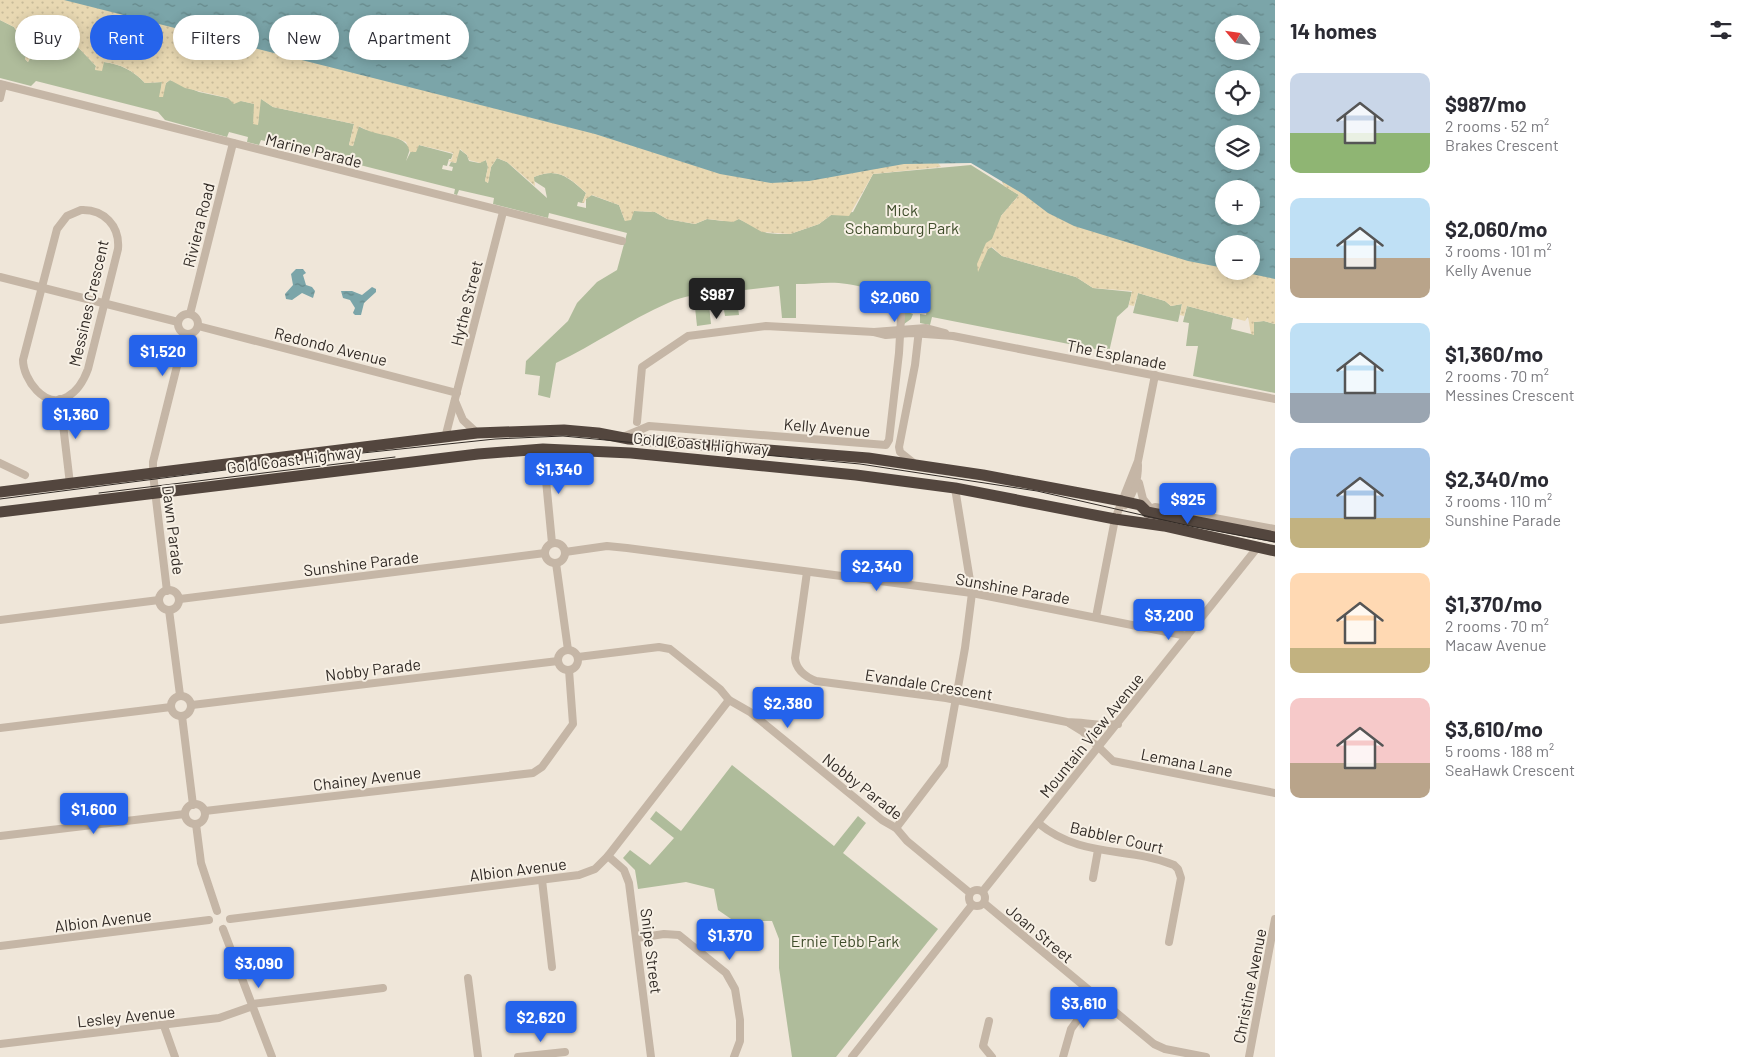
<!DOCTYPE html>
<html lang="en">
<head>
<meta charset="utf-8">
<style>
  :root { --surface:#fff; --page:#f7f7f7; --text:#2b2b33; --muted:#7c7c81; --accent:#2563eb }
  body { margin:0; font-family:Barlow,sans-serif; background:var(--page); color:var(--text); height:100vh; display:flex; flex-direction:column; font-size:19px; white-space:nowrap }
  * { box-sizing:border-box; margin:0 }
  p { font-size:16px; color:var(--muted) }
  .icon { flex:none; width:28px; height:28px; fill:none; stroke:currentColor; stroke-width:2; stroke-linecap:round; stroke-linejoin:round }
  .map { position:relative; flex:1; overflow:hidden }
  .side { display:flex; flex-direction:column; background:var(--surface); width:475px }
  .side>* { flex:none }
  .hud { position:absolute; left:15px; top:15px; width:475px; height:45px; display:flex; gap:10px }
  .needle { width:32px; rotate:299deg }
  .fabs { position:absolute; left:1215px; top:15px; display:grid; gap:10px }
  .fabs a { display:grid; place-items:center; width:45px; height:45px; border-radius:50%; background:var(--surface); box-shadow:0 2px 12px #0003; font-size:25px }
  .price { position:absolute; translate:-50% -42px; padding:0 11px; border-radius:5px; background:var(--accent); color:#fff; font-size:16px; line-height:32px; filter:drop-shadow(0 1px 2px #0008) }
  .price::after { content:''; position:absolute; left:50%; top:30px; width:15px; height:11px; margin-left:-8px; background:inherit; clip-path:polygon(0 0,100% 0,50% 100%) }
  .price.selected { background:#222; color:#fff }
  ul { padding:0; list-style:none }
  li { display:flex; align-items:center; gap:15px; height:125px; padding:0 15px }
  li span { display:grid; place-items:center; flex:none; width:140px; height:100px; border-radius:10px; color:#555 }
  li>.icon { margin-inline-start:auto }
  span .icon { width:60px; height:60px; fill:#fffc; stroke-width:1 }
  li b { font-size:21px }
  h2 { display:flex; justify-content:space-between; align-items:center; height:60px; padding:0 15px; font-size:21px }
  .tag { padding:0 18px; border-radius:22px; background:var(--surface); box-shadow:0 2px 12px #0003; font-size:18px; line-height:45px }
  .tag.selected { background:var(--accent); color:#fff }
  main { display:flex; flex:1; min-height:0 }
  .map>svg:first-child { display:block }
</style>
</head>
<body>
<main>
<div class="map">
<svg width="1275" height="1057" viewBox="0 0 1275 1057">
  <defs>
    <pattern id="sand-dots" width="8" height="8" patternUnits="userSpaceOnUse" patternTransform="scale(1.25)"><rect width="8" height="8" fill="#e8d8b2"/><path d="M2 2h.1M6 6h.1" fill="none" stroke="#c7ba99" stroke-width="1.8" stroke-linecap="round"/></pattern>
    <pattern id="water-ripples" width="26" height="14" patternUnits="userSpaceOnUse" patternTransform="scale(1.25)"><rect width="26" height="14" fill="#7ba5a9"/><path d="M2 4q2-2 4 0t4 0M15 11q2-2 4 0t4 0" fill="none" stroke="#658789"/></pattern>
  </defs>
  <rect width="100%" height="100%" fill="#efe6d9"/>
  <g fill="#afbc9b">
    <path d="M0,20L14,27L22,40L32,42L25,59L28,62L39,40L74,43L96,66L95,70L104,62C120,64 134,71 145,83L162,82L160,97L166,83L170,80L199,92L255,104L254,124H258L260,98L273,107L354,124L349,145L353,146L358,126C373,135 401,132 410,149L406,161L411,151L419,145L453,154L451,159H449L447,166L443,165L442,169L452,171L453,167L449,166L451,162L456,163L459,149L467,155L469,161L479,163L486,160L488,167L485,181L488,183L491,167L497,158L507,162L547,198L545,188L534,181V177C558,167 568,177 586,193L582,203L578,202L577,206L586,208V199L591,195L619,205L625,221L634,211L655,212L667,219L695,224L707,219L723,221L739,219L767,233L778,234H790L819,224L831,215L853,212L873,174L971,165L1019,195L1001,216V220L978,271L988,249L991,247L1002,256L1076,277L1093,288L1132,292L1128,307L1117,317L1109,352L932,317L930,325L920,323V314L926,315L931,289L926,284L912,285L908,312L913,314L911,319L904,324V286C884,294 867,287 847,284C831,281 813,284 796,284V318H782L779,286L736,291L739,315L725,316L721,292C704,294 684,295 668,303C629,320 594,345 556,363L550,398L538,395L540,376L525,374L526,361L568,321L577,303L597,282L617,270L627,233L549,213L548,218L493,204L494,198L459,190L457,195L454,194L455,189L261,140L259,145L247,142L248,137L229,132L227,137L165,120L158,112L36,81L31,86L0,78Z"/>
    <polygon points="1138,293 1165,301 1171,306 1182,304 1178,322 1133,313"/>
    <polygon points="708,296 711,324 697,326 694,298"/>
    <polygon points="1187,306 1233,318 1231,329 1251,334 1254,334 1254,322 1264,321 1275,324 1275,393 1193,376 1198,346 1186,346 1189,323 1183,322"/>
    <polygon points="732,765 834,846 858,816 866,823 843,853 938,929 836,1057 792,1057 779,968 779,939 772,921 734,921 718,910 714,889 686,882 638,889 635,870 623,858 630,850 650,865 674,838 650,819 656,811 681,831"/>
  </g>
  <g fill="url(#sand-dots)" fill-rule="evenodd">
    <path d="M0,0H329L928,149L941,167L873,174L849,216L831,215L819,224L790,234L762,232L739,219L733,222L707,219L695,224L667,219L655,212L634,211L631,220L625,221L619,205L592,195L586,199L584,203H582L586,193C569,177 558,167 534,177L535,186L507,162L497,158L491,167L488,183L485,181L488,167L486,160L480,163L469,160L467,155L460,149L456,163L448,161L452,159L453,153L419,145L416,152H410L406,142C391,134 372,135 359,126L353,146L349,145L354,124L273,107L261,99L258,125L253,124L254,104L241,101L234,104L228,98L185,88L170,80L166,83L163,97H159L162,82L145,83C134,71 121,64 104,62L102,71L95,70L96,66L74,43L39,40L28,62L25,59L32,42L22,40L14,27L0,20Z"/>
    <path d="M991,156L1224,216L1275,225V324L1264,321L1254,322V335L1251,334L1248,317L1245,321L1187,306L1184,316L1180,315L1182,304L1171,306L1165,301L1138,293L1134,306L1129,305L1132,291L1093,288L1076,277L1002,256L992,247L988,249L978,272L977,264L986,243L992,239L1001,216L1019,195L1004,186ZM1224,244H1251V271H1224Z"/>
  </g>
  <g fill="url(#water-ripples)" fill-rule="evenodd">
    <path d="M64,0H1275V279L1237,271H1251V244H1224V268L1188,261L1074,226L1048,213L1023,194L971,163L904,164L809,181L771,183L720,174L595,134ZM1224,24H1251V51H1224ZM1224,79H1251V106H1224ZM1224,134H1251V161H1224ZM1224,189H1251V216H1224Z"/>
    <polygon points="296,269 303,269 306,273 303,275 306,285 312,287 315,291 313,298 302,293 292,300 286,299 285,294 293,285 291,274"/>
    <polygon points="372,287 376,289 376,292 364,303 361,315 355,315 353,313 355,308 350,300 343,298 341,291 352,291 362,295"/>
  </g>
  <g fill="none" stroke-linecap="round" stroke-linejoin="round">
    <g stroke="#c5b6a6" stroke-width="8">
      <polyline points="0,84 622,241"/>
      <polyline points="0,98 3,85"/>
      <path d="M81,210C104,209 120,226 118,249L88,369C84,380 78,391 67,397C45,410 23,379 23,360L57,229L67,216Z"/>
      <polyline points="0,277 178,322"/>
      <polyline points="190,314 233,143"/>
      <circle cx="188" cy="324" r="10"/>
      <polyline points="198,326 457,393"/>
      <polyline points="874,332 886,335 911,333 953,336 1275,399"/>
      <polyline points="60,399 70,484"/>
      <polyline points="455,401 463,420 477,433"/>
      <polyline points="637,422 642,367 688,336 766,326 874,332 926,328 945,333"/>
      <polyline points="623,437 649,426 886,445 889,440 899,353 902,300"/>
      <polyline points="445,438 503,212"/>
      <polyline points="543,449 552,543"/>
      <polyline points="0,463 25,475"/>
      <polyline points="915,464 900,452 899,447 915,365 919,330"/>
      <polyline points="1139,483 1143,499 1150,508"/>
      <path d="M1125,505C1134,492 1138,481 1138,465"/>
      <polyline points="1147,512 1155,507 1275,529"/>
      <circle cx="555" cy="553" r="10"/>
      <polyline points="565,552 607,546 627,548 972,593 1187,636"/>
      <polyline points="556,563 568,650"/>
      <path d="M807,572L795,658C796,670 806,677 816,681L946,698L1067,722C1085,722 1099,727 1118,724"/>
      <circle cx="169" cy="600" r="10"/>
      <polyline points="167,591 153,474 153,462 185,334"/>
      <polyline points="180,599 545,553"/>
      <polyline points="169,610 180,695"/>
      <polyline points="1096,617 1115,519 1138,461 1155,375"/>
      <polyline points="0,620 159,600"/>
      <circle cx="568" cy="660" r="10"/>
      <polyline points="578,657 659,647 670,649 720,689 729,700 750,712 882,820 896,828 907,841 970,893"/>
      <circle cx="181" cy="706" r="10"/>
      <polyline points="192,705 558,661"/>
      <polyline points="182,716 193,805"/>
      <polyline points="1069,723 1082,731 1113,761 1275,793"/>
      <polyline points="0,728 171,707"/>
      <circle cx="195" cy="814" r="10"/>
      <polyline points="205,811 533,773 542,767 573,724 569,670"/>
      <path d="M1038,823C1082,859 1127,846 1174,865L1178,869L1181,878L1169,942"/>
      <polyline points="196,824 201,863 217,911"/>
      <polyline points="896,828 944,765 965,648 972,593 955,488"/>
      <polyline points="0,836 185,814"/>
      <polyline points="608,856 624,870 629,883 651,1057"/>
      <polyline points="1093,878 1098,850"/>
      <polyline points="542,880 552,967"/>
      <circle cx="977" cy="898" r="8"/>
      <polyline points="983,891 1257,548"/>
      <polyline points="984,903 1154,1044 1165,1049 1206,1057"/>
      <polyline points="230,919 579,875 595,869 608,856 729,700"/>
      <polyline points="223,929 272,1057"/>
      <polyline points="637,938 664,934 679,935 726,973 735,989 740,1020 740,1041 734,1057"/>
      <polyline points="0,946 209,920"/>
      <polyline points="468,978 478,1057"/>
      <polyline points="252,1004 383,988"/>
      <polyline points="989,1021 983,1046 992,1057"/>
      <polyline points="164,1026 175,1057"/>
      <polyline points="0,1044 219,1018 253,1006"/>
      <polyline points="518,1057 565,1052"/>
      <polyline points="852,1057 972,905"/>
      <polyline points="1063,1057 1071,1029 1095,996"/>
      <polyline points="1249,1057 1275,919"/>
    </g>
    <g stroke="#53463e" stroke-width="11">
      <polyline points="0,492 477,433 564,430 598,433 629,439 868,458 983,475 1122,501 1140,505 1147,512 1275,537"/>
      <polyline points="0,512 478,454 543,449 631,453 856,475 955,488 1115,519 1164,526 1275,551"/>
    </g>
    <g stroke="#322b26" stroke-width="1">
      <polyline points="99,493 395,457"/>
      <polyline points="0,499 334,456 495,439 563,436 860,464 1037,491 1190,526 1275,542"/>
    </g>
  </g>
  <g text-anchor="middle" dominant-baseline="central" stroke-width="4" stroke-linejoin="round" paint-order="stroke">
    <g font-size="16" fill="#322b26" stroke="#f7f0e5">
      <text transform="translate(314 150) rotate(14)">Marine Parade</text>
      <text transform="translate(198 225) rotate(-76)">Riviera Road</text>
      <text transform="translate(88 303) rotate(-77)">Messines Crescent</text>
      <text transform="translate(466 303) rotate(-76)">Hythe Street</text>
      <text transform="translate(331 346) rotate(14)">Redondo Avenue</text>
      <text transform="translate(1117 354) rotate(11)">The Esplanade</text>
      <text transform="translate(827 427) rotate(5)">Kelly Avenue</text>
      <text transform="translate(701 443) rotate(5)">Gold Coast Highway</text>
      <text transform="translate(294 459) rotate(-7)">Gold Coast Highway</text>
      <text transform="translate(174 530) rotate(83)">Dawn Parade</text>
      <text transform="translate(361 563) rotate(-7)">Sunshine Parade</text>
      <text transform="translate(1013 588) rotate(10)">Sunshine Parade</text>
      <text transform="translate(373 669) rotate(-7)">Nobby Parade</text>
      <text transform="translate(929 684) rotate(9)">Evandale Crescent</text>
      <text transform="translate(1091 735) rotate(-51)">Mountain View Avenue</text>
      <text transform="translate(1187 762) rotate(11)">Lemana Lane</text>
      <text transform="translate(367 778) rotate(-7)">Chainey Avenue</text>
      <text transform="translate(863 786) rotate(38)">Nobby Parade</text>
      <text transform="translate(1117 837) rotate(13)">Babbler Court</text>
      <text transform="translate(518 869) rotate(-7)">Albion Avenue</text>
      <text transform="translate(103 920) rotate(-7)">Albion Avenue</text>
      <text transform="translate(1040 933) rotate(40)">Joan Street</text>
      <text transform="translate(652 951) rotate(83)">Snipe Street</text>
      <text transform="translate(1249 986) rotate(-79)">Christine Avenue</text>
      <text transform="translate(126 1016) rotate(-6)">Lesley Avenue</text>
    </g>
    <g font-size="16" fill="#404e2c" stroke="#f7f0e5">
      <text x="902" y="209">Mick<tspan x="902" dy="18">Schamburg Park</tspan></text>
      <text x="845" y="940">Ernie Tebb Park</text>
    </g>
  </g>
</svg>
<div class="fabs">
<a><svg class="needle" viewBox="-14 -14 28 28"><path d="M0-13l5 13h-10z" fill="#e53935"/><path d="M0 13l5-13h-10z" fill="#7c7c81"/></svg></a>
<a><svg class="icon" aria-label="locate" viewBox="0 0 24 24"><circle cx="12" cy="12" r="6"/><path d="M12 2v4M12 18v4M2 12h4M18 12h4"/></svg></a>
<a><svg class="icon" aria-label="layers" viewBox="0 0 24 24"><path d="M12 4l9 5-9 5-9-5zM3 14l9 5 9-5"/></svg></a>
<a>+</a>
<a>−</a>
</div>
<b class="price selected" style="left:717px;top:320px">$987</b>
<b class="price" style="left:895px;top:323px">$2,060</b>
<b class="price" style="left:163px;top:377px">$1,520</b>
<b class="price" style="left:76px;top:440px">$1,360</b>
<b class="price" style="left:559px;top:495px">$1,340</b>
<b class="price" style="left:1188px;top:525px">$925</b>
<b class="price" style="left:877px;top:592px">$2,340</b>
<b class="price" style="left:1169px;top:641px">$3,200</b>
<b class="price" style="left:788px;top:729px">$2,380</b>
<b class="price" style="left:94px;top:835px">$1,600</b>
<b class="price" style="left:730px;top:961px">$1,370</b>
<b class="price" style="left:259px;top:989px">$3,090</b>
<b class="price" style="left:1084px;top:1029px">$3,610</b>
<b class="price" style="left:541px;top:1043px">$2,620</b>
<div class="hud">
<a class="tag">Buy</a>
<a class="tag selected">Rent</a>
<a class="tag">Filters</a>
<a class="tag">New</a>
<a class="tag">Apartment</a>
</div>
</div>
<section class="side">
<h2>14 homes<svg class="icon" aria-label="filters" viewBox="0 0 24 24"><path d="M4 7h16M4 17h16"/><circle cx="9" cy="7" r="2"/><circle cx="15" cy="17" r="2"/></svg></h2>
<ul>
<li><span style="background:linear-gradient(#c9d6e8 60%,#8fb573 0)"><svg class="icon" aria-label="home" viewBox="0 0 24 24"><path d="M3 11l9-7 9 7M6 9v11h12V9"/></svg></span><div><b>$987/mo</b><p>2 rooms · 52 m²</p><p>Brakes Crescent</p></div></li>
<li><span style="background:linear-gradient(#bfe0f5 60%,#b9a48a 0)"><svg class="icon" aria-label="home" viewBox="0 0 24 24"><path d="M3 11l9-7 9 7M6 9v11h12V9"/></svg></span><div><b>$2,060/mo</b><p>3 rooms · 101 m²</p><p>Kelly Avenue</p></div></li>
<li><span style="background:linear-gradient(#bfe0f5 70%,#9aa5b1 0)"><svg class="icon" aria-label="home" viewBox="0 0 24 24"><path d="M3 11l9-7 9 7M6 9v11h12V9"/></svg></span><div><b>$1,360/mo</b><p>2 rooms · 70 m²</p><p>Messines Crescent</p></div></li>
<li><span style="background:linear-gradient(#a9c7e8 70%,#c2b280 0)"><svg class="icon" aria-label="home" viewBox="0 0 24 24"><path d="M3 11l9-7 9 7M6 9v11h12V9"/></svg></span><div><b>$2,340/mo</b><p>3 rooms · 110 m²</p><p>Sunshine Parade</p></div></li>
<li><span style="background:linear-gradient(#ffd9b3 75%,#c2b280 0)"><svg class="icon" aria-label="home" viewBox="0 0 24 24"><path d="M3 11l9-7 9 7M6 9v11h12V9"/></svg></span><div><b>$1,370/mo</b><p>2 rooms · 70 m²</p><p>Macaw Avenue</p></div></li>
<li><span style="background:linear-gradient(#f6c9c9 65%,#b9a48a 0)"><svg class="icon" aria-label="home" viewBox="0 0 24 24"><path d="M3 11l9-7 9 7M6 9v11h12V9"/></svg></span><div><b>$3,610/mo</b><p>5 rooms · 188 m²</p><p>SeaHawk Crescent</p></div></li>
</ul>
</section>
</main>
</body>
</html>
